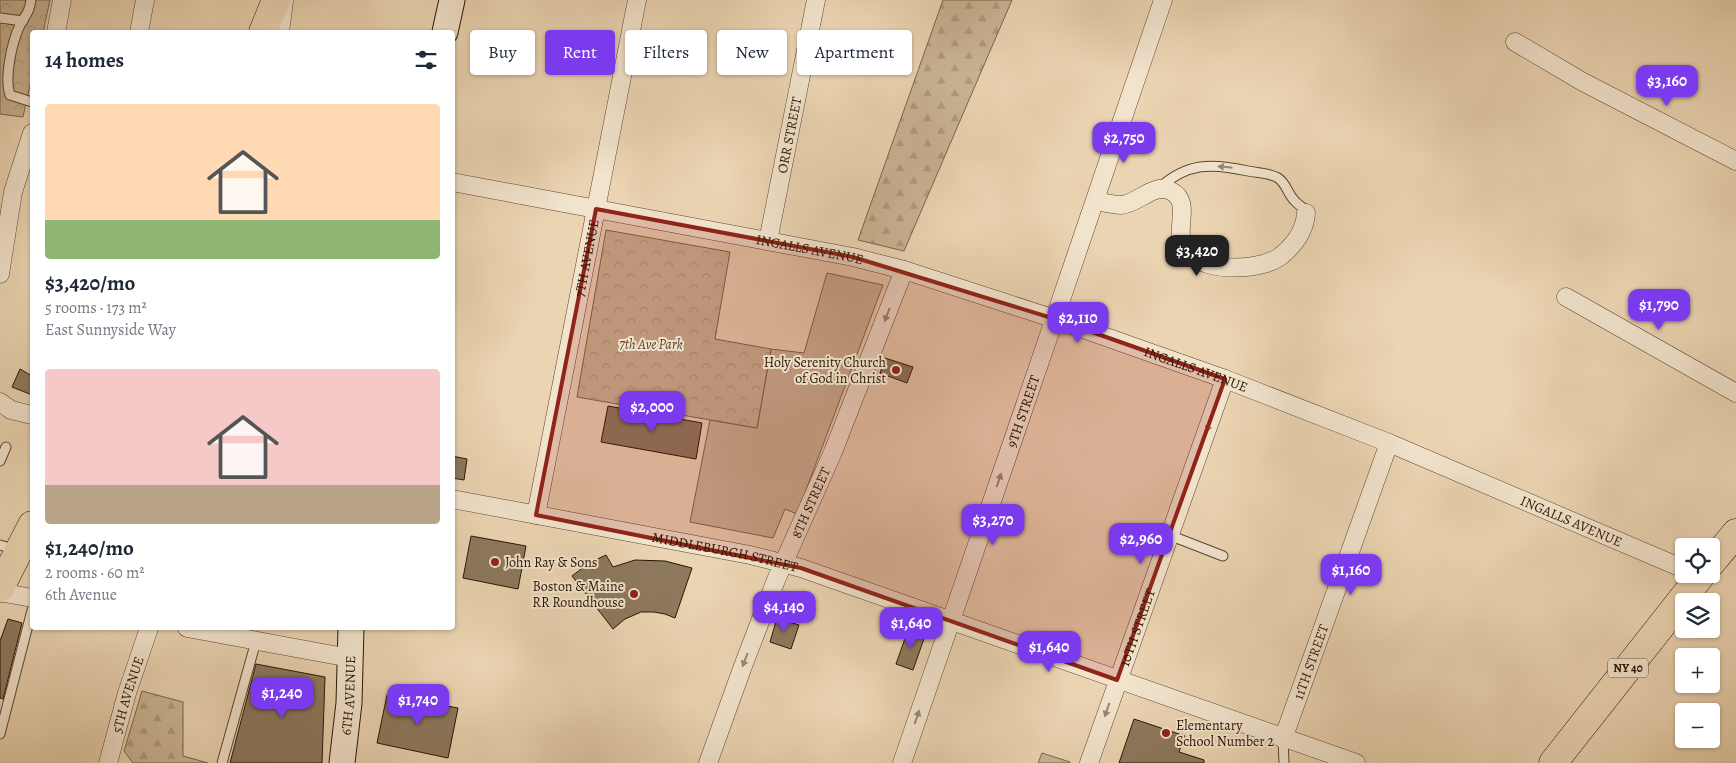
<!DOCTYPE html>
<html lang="en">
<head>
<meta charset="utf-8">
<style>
  :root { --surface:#fff; --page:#f2f2f3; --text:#1f2937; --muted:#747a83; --accent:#7c3aed }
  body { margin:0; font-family:Alegreya,serif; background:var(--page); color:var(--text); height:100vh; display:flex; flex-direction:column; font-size:19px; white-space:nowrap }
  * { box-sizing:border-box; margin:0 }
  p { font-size:16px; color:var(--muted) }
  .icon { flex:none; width:28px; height:28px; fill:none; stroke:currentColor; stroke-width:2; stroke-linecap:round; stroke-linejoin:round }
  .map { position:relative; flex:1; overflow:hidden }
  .sheet { position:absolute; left:30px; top:30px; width:425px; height:600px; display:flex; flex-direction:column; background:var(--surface); border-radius:5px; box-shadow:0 1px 4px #0004 }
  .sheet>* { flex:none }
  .guide { position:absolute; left:470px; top:30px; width:475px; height:45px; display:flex; gap:10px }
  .buttons { position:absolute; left:1675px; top:538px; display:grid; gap:10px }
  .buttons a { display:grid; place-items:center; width:45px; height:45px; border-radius:5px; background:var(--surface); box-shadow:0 1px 4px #0004; font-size:25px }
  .price { position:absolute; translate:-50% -42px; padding:0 11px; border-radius:10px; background:var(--accent); color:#fff; font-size:16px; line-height:32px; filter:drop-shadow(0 1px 2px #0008) }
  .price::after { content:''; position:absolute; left:50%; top:30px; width:15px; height:11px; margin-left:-8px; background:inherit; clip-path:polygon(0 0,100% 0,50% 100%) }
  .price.active { background:#222; color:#fff }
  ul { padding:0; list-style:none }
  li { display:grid; align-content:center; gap:10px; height:265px; padding:0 15px }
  li span { display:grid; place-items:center; height:155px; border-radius:5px; color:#555 }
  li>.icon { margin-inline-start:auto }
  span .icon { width:90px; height:90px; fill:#fffc; stroke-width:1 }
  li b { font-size:21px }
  h2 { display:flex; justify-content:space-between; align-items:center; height:60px; padding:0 15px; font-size:21px }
  .pill { padding:0 18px; border-radius:5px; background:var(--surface); box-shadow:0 1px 4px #0004; font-size:18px; line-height:45px }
  .pill.active { background:var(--accent); color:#fff }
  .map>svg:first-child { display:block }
</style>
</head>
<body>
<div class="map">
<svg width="1736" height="763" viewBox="0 0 1736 763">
  <defs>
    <pattern id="forest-firs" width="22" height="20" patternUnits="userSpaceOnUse" patternTransform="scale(1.25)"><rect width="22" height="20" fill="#cab494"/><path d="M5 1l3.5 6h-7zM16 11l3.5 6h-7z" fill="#ae9a7e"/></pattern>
    <pattern id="park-crowns" width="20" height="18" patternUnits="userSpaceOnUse" patternTransform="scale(1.25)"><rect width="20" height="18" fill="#cab494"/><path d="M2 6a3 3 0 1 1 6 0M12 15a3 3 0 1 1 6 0" fill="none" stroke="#ae9a7e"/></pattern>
  </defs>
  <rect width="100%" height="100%" fill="#ebd4b2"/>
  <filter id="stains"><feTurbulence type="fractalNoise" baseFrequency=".004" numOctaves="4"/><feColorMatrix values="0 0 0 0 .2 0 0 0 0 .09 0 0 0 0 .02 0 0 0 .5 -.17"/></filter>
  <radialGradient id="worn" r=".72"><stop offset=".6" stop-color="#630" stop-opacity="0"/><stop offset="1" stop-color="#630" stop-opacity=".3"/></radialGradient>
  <g fill="#cab494" stroke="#79654b">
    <polygon points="827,273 883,285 797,514 785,509 773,538 690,522 710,420 757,428 771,349 804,353"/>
    <polygon points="1042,753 1070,762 1070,763 1038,763"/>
  </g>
  <g fill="url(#forest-firs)" stroke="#79654b">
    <polygon points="943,0 1012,0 904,251 858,240"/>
    <polygon points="142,691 183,702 183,756 208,763 133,763 124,751"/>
  </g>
  <g fill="url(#park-crowns)" stroke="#79654b">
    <polygon points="0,0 50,0 43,32 32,32 32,76 23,117 0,114"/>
    <polygon points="606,230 730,252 715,339 771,349 757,428 577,397"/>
  </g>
  <g fill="#8d795e" stroke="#281602">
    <polygon points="885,358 913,367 907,383 880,373"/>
    <polygon points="20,369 32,376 32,395 12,387"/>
    <polygon points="608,406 702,423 696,459 601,442"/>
    <polygon points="452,456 467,459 464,480 452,478"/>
    <polygon points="471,536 526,546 518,589 463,578"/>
    <polygon points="606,555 613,567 635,560 665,561 692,568 675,618 665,614 654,612 641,612 625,619 613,629 572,576 589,563"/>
    <polygon points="777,618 799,625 791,649 770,642"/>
    <polygon points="8,619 22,623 3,699 0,698 0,641"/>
    <polygon points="909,627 926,633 913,670 896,664"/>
    <polygon points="256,664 325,677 322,763 230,763"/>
    <polygon points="387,695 458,708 448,758 377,743"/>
    <polygon points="1134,719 1185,736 1179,752 1204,760 1204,763 1119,763"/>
  </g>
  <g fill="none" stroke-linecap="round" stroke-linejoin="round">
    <g stroke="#59462e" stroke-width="11">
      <g id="lane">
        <path d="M31,0C29,13 26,14 20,25C12,42 4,77 10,95L32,102"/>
        <polyline points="0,18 23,21"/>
        <path d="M1158,189C1187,162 1212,163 1248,171C1258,173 1270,173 1278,178C1286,183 1288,194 1294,200C1297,204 1302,207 1306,210V213"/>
        <polyline points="0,461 6,447"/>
        <polyline points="1169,535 1223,556"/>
        <polyline points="0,545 17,550"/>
        <polyline points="0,734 32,610"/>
        <polyline points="1283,739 1284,763"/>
        <polyline points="222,763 256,641"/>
      </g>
    </g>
    <g stroke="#59462e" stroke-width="19">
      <g id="street">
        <polyline points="56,32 62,0"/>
        <polyline points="139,32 145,0"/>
        <polyline points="280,32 284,1"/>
        <polyline points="1515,42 1583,82 1736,161"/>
        <path id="s1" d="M452,182L853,257L904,270L1055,319L1225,379L1389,443L1684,569"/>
        <path d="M1095,201C1103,202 1113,205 1121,205C1138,204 1154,182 1171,191C1189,200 1179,221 1181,236C1182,242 1185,249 1189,253C1205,273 1264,271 1282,255C1295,244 1305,231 1306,213"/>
        <path id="s2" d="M768,241L816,0"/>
        <polyline points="0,274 13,192 32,133"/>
        <polyline points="1566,297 1736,393"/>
        <polyline points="0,402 11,410 32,415"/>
        <path id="s3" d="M452,499L750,555L801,568L1356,763"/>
        <path id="s4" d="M536,515L637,0"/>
        <polyline points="0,592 32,598"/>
        <polyline points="187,628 350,658"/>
        <path id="s5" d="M1283,739L1389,443"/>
        <path id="s6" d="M108,763L127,693L149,628"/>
        <path id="s7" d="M708,763L743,666L776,580L833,452L904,270"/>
        <path id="s8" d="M902,763L1048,338L1163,0"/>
        <path id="s9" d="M1089,763L1225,379"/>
      </g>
    </g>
    <g stroke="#281602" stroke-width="27">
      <g id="secondary">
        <polyline points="445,32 452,0"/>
        <path id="s10" d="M342,763L349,703L351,628"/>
      </g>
    </g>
    <g stroke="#281602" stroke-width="29">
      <g id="primary">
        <polyline points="263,32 276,0"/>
        <polyline points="1711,563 1736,533"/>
        <polyline points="0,588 32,525"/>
        <polyline points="1553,763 1702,574"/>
      </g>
    </g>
    <use href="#lane" stroke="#f2e3cd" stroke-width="9"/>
    <use href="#street" stroke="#f2e3cd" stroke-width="18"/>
    <use href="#secondary" stroke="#f2e3cd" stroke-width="25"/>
    <use href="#primary" stroke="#ebd4b2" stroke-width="28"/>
  </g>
  <defs><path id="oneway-solid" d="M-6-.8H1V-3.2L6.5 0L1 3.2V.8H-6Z" transform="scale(1.25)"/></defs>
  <g fill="#978772">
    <use href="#oneway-solid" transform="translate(1225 167) rotate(-174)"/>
    <use href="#oneway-solid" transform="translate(887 315) rotate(111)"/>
    <use href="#oneway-solid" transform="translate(1209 425) rotate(110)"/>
    <use href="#oneway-solid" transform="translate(999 480) rotate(-71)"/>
    <use href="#oneway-solid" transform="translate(745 660) rotate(111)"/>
    <use href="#oneway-solid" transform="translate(1107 710) rotate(109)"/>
    <use href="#oneway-solid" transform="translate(917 717) rotate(-71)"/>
  </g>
  <path fill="#8f2418" fill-opacity="0.2" stroke="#8f2418" stroke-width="4" stroke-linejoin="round" d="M596,209L853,257L1055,319L1225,379L1117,680L801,568L536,515Z"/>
  <g fill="#8f2418" stroke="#f2e3cd" stroke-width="2">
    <circle cx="896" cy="370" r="5"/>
    <circle cx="495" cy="562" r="5"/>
    <circle cx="634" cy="594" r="5"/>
    <circle cx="1166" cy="733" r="5"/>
  </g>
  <g text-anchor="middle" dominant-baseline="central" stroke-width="4" stroke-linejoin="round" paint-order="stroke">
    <rect fill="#f2e3cd" stroke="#65543f" stroke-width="1" x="1608" y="658.5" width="40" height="19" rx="4"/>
    <g font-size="12" font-weight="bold" fill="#281602">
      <text x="1628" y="668">NY 40</text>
    </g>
    <g font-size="14" fill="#281602" stroke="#f2e3cd">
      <text stroke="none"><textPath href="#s2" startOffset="108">ORR STREET</textPath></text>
      <text stroke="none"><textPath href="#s1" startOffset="364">INGALLS AVENUE</textPath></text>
      <text stroke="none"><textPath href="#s4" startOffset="262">7TH AVENUE</textPath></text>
      <text stroke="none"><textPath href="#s1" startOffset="769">INGALLS AVENUE</textPath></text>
      <text stroke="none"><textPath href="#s8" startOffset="372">9TH STREET</textPath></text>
      <text stroke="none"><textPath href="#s7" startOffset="280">8TH STREET</textPath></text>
      <text stroke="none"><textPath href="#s1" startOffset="1174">INGALLS AVENUE</textPath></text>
      <text stroke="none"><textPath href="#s3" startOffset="278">MIDDLEBURGH STREET</textPath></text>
      <text stroke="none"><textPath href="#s9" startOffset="144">10TH STREET</textPath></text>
      <text stroke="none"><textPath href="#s5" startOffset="82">11TH STREET</textPath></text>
      <text stroke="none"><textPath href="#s6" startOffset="71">5TH AVENUE</textPath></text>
      <text stroke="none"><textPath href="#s10" startOffset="68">6TH AVENUE</textPath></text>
    </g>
    <g font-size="14" font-style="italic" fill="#59452e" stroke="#f2e3cd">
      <text x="651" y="344">7th Ave Park</text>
    </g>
    <g font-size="14" fill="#281602" stroke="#f2e3cd" text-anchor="end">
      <text x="886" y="362">Holy Serenity Church<tspan x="886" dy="16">of God in Christ</tspan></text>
      <text x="505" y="562" text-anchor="start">John Ray &amp; Sons</text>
      <text x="624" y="586">Boston &amp; Maine<tspan x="624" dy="16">RR Roundhouse</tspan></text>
      <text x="1176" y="725" text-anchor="start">Elementary<tspan x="1176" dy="16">School Number 2</tspan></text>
    </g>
  </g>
  <rect width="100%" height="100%" filter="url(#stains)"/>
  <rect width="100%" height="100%" fill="url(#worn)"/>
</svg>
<div class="buttons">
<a><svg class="icon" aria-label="locate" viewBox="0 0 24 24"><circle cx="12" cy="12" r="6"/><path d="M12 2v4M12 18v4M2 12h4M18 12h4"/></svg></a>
<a><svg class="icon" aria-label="layers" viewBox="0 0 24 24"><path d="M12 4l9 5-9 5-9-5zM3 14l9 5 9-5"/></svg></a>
<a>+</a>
<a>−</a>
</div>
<b class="price" style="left:1667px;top:107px">$3,160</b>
<b class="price" style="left:1124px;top:164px">$2,750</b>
<b class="price active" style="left:1197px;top:277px">$3,420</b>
<b class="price" style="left:1659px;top:331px">$1,790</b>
<b class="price" style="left:1078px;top:344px">$2,110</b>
<b class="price" style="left:652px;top:433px">$2,000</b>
<b class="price" style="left:993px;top:546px">$3,270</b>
<b class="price" style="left:1141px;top:565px">$2,960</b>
<b class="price" style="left:1351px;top:596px">$1,160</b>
<b class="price" style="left:784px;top:633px">$4,140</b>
<b class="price" style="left:911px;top:649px">$1,640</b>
<b class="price" style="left:1049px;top:673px">$1,640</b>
<b class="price" style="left:282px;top:719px">$1,240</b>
<b class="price" style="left:418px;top:726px">$1,740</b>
<div class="guide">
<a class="pill">Buy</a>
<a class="pill active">Rent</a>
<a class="pill">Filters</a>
<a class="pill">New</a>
<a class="pill">Apartment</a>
</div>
<section class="sheet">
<h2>14 homes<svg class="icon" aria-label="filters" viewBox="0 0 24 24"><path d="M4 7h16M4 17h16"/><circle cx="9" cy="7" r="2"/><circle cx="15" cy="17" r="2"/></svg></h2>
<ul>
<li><span style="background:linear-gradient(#ffd9b3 75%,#8fb573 0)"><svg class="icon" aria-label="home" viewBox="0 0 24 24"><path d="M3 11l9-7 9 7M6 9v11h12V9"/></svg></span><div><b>$3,420/mo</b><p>5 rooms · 173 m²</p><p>East Sunnyside Way</p></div></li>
<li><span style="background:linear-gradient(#f6c9c9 75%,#b9a48a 0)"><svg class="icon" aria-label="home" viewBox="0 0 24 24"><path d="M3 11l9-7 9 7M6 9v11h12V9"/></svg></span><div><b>$1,240/mo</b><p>2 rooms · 60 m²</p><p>6th Avenue</p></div></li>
</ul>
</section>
</div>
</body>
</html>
